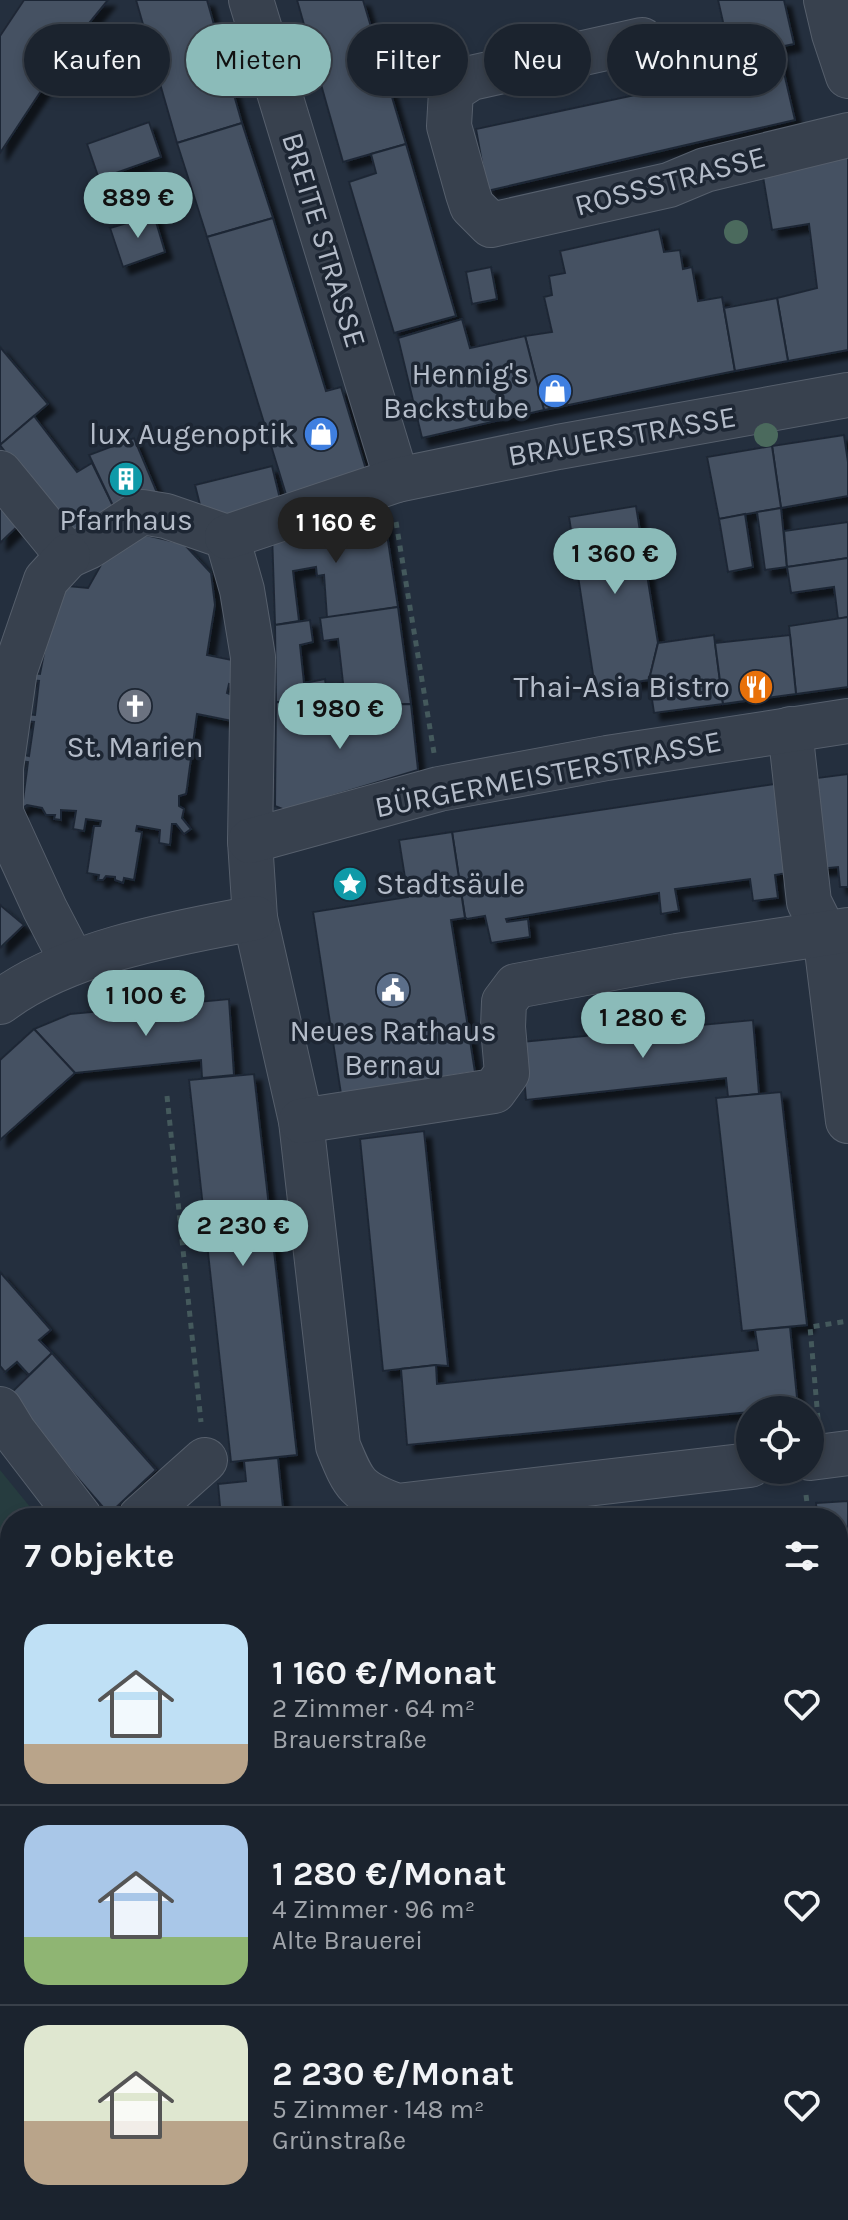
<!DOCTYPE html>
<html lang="de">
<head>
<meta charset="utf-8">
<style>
  :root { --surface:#1b232e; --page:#282f3a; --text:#f1f3f6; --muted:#a0a4aa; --line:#39404a; --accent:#8bbbb9 }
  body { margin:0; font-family:Karla,sans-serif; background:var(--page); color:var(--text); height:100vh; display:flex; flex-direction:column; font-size:30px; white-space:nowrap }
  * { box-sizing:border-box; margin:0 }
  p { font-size:26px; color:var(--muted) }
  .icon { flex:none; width:44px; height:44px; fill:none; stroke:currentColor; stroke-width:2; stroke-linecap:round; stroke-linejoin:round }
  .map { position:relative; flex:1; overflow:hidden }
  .side { position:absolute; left:0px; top:1508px; width:848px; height:712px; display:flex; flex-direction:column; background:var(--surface); border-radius:32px 32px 0 0; box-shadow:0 4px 12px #0003,0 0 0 2px var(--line) }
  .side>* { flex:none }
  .banner { position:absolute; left:24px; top:24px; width:800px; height:72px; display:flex; gap:16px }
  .fabs { position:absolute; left:736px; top:1396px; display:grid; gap:16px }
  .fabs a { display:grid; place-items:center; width:88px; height:88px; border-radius:50%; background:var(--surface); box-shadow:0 4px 12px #0003,0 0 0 2px var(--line); font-size:40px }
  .price { position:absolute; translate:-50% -68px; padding:0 18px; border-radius:28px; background:var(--accent); color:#111; font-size:26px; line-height:52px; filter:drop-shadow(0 2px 4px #0008) }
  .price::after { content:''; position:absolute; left:50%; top:48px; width:24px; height:18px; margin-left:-12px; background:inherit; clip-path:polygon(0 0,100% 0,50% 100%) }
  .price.active { background:#222; color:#fff }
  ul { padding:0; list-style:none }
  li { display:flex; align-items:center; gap:24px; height:200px; padding:0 24px }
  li+li { border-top:2px solid var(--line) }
  li span { display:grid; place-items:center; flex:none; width:224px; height:160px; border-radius:24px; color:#555 }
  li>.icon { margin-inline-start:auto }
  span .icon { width:96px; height:96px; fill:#fffc; stroke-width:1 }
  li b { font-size:34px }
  h2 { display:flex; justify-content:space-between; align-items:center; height:96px; padding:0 24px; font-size:34px }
  .tag { padding:0 28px; border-radius:36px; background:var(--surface); box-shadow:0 4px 12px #0003,0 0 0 2px var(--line); font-size:28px; line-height:72px }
  .tag.active { background:var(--accent); color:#111 }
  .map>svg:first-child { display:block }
</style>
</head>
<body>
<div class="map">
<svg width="848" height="2220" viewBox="0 0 848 2220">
  <defs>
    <filter id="shadow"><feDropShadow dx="7" dy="7" stdDeviation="2" flood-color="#0009"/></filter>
  </defs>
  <rect width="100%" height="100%" fill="#242f3e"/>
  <polygon fill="#263c3f" points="0,1470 39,1518 10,1518 10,2210 838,2210 838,1724 848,1723 848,2220 0,2220"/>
  <g fill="#455162" stroke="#1f2835" stroke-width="2" filter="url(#shadow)">
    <polygon points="24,0 108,0 72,44 0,153 0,36"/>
    <polygon points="136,0 207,0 242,123 177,143"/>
    <polygon points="297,0 363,0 406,144 343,162"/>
    <polygon points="718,0 784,0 794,44 731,57"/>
    <polygon points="778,47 795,120 487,191 476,129 747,71 743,54"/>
    <polygon points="149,122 161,157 99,179 87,144"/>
    <polygon points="242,123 273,218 207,237 177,143"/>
    <polygon points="406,144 456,316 394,333 349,182 376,173 371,154"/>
    <polygon points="848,155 848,350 788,361 777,298 817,288 809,224 772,230 762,171"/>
    <polygon points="154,215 165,252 123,267 110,228"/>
    <polygon points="273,218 326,391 341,387 368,476 288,501 207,237"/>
    <polygon points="659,229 664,252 680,250 683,269 692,267 698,301 722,297 735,371 544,410 525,336 552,332 544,297 552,295 549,276 565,273 560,251"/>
    <polygon points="491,267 497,299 472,304 466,272"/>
    <polygon points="777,298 788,361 735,371 724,308"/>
    <polygon points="462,319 470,348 525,336 544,410 422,438 398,338"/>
    <polygon points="0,347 48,404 0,445"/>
    <polygon points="34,416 77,472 92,463 117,514 73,542 0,445"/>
    <polygon points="844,435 848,462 848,496 781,508 772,446"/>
    <polygon points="134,438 158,495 117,514 89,455"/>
    <polygon points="772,446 781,508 719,519 707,457"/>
    <polygon points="272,466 281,503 204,521 195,485"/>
    <polygon points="0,495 23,521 0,543"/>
    <polygon points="636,506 658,643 649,680 595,688 569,517"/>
    <polygon points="781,508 787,567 765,570 757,512"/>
    <polygon points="371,509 384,514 398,607 327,618 324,575 317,576 316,567 293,571 299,621 275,625 272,533"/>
    <polygon points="745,514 753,567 728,572 719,519"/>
    <polygon points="848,522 848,558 787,567 784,531"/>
    <polygon points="146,535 184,544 211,573 215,605 207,655 232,660 234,685 229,684 227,693 232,695 232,721 197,714 187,788 186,794 179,796 179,806 184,809 182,818 191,829 184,834 176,824 172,824 170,845 159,843 160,830 137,826 136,831 142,832 134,880 124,878 123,883 115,880 115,877 106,876 103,880 98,880 99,875 87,873 94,826 100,826 101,821 86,819 84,831 73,829 76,811 61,810 61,820 54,819 55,815 46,815 42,808 27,805 18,811 14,806 23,800 28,762 20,761 20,754 29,756 34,722 24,721 25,714 35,715 39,681 30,680 31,673 40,674 57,585 88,588 106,556"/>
    <polygon points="848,558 848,617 838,619 834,587 791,593 787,567"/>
    <polygon points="398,607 411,704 347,705 276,702 275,625 310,620 313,642 300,645 304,683 325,679 326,686 343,683 338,639 323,641 320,618"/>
    <polygon points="848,617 848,687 796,694 789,626"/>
    <polygon points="714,635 723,704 654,713 649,680 658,643"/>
    <polygon points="790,635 796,694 723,704 715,643"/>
    <polygon points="276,702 320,704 320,732 349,730 347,705 411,704 418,770 285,810 275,806"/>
    <polygon points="848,774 848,887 840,887 838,867 818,869 809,779"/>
    <polygon points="781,783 793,872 775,875 778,898 753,901 750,879 675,889 679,911 661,914 659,893 506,919 507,922 528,919 530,937 491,943 485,916 467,919 465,917 452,832"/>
    <polygon points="452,832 465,918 451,920 475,1072 341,1094 313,912 408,897 399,840"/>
    <polygon points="0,905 24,925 0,948"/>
    <polygon points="229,999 234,1075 202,1078 201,1060 75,1073 34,1029 70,1014"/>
    <polygon points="753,1020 759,1094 728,1097 726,1078 526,1100 521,1042"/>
    <polygon points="34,1029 75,1073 0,1140 0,1060"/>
    <polygon points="254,1074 297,1455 231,1462 189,1080"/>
    <polygon points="781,1092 807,1325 742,1331 716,1098"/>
    <polygon points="424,1131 448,1366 436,1365 383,1371 360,1139"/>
    <polygon points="0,1272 51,1330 39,1340 52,1353 29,1375 17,1362 5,1372 0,1366"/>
    <polygon points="790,1327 798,1408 750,1410 750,1412 407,1445 401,1369 436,1365 437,1384 758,1350 755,1330"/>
    <polygon points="52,1353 156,1470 109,1514 7,1397"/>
    <polygon points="278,1458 284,1518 221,1518 218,1484 246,1481 244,1461"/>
    <polygon points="848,1501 848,1548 838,1549 838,1518 817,1518 816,1503"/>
    <polygon points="731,1507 732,1518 626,1518"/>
    <polygon points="848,1642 848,1677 838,1678 838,1643"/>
  </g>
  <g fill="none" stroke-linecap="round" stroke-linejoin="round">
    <g stroke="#565f6c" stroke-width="46">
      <g id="minor">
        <polyline points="251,0 397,480"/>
        <polyline points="826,0 834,34 848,76"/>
        <polyline points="642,40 471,78 451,91 449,126 468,194 472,206 491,225 669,185 705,170 848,135"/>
        <polyline points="0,473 68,556 88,547 142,512 166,516 227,537"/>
        <path d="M227,537L242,590L253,657L250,841L255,918L301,1121L338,1446C354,1485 356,1491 397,1506L750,1465"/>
        <polyline points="227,537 397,480 558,447 848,395"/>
        <polyline points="68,556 46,580 15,670 1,768 1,813 45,909 72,961"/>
        <polyline points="790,729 809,902 825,934 848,1121"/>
        <polyline points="250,841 439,789 607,758 848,721"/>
        <path d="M0,1002C66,952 175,933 255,918"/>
        <polyline points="301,1121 494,1091 507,1073 503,1027 504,1002 516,986 677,956 848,930"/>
        <polyline points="0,1409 14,1432 80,1518"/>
        <polyline points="810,1458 848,1453"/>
        <polyline points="140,1518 205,1460"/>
      </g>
    </g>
    <g stroke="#44595c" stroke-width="5" stroke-dasharray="6 6" stroke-linecap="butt">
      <polyline points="396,522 434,753"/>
      <polyline points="167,1096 201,1422"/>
      <polyline points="818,1419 810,1327 848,1321"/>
      <polyline points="806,1495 809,1518"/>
      <polyline points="838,1605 848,1604"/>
      <polyline points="0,1608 10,1621"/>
      <polyline points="838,1610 848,1614"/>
      <polyline points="838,1703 848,1702"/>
      <polyline points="838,1804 848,1800"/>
      <polyline points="0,1864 10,1864"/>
      <polyline points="838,1875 848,1879"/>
      <polyline points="0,2033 10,2025"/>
      <polyline points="838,2160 848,2164"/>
      <polyline points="838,2183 848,2167"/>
      <polyline points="0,2208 21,2220"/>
      <polyline points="422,2210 425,2220"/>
      <polyline points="790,2220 819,2214 821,2210"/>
    </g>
    <use href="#minor" stroke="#38414e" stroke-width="44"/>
  </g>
  <g fill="#4b6a5d">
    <circle cx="736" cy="232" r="12"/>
    <circle cx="766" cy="435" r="12"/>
  </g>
  <defs>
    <g id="shop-disc" transform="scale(1.8)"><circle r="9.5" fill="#3f7fe0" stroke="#1d2633"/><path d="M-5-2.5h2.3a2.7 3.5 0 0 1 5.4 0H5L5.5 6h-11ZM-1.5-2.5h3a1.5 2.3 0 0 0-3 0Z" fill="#fff"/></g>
    <g id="building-disc" transform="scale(1.8)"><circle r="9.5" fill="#0f9aa8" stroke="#1d2633"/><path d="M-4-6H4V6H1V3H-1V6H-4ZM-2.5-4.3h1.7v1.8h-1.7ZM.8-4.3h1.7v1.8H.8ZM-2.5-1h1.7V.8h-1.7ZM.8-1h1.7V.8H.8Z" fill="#fff"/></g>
    <g id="restaurant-disc" transform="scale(1.8)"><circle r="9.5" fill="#e8710a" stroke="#1d2633"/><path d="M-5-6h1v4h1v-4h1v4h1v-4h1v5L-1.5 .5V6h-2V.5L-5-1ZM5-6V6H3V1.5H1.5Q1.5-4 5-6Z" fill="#fff"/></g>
    <g id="church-disc" transform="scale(1.8)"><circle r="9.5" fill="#6b7280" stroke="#1d2633"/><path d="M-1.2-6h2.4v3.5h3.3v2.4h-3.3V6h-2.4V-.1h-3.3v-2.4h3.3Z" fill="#fff"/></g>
    <g id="sight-disc" transform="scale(1.8)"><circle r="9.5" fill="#0f9aa8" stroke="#1d2633"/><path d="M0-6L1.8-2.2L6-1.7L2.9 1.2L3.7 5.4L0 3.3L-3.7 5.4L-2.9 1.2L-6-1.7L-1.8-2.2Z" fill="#fff"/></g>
    <g id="civic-disc" transform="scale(1.8)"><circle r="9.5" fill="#5c6f8a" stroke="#1d2633"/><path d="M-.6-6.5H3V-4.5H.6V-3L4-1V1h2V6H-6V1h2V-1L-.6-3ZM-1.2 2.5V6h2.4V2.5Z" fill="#fff"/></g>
  </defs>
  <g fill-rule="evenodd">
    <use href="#shop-disc" x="555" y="391"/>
    <use href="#shop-disc" x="321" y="434"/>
    <use href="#building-disc" x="126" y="479"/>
    <use href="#restaurant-disc" x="756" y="687"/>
    <use href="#church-disc" x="135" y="706"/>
    <use href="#sight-disc" x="350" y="884"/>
    <use href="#civic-disc" x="393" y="990"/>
  </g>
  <g text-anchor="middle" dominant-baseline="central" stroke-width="7" stroke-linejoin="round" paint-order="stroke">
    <g font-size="30" fill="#b4bcc9" stroke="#1d2633">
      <text transform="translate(670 181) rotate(-15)">ROSSSTRASSE</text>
      <text transform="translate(324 240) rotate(73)">BREITE STRASSE</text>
      <text transform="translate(622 436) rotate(-10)">BRAUERSTRASSE</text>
      <text transform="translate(548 774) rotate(-11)">BÜRGERMEISTERSTRASSE</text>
    </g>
    <g font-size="30" fill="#b4bcc9" stroke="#1d2633" text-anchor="end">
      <text x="529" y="374">Hennig's<tspan x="529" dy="34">Backstube</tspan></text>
      <text x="295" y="434">lux Augenoptik</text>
      <text x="126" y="520" text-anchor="middle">Pfarrhaus</text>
      <text x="730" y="687">Thai-Asia Bistro</text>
      <text x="135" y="747" text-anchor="middle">St. Marien</text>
      <text x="376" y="884" text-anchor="start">Stadtsäule</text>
      <text x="393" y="1031" text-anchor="middle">Neues Rathaus<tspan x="393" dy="34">Bernau</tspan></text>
    </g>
  </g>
</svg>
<div class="fabs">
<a><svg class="icon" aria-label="locate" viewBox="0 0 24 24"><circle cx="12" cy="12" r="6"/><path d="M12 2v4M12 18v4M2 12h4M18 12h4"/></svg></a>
</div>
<b class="price" style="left:138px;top:240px">889 €</b>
<b class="price active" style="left:336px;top:565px">1 160 €</b>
<b class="price" style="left:615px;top:596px">1 360 €</b>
<b class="price" style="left:340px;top:751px">1 980 €</b>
<b class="price" style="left:146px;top:1038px">1 100 €</b>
<b class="price" style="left:643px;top:1060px">1 280 €</b>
<b class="price" style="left:243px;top:1268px">2 230 €</b>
<div class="banner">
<a class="tag">Kaufen</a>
<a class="tag active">Mieten</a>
<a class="tag">Filter</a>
<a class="tag">Neu</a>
<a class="tag">Wohnung</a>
</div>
<section class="side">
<h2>7 Objekte<svg class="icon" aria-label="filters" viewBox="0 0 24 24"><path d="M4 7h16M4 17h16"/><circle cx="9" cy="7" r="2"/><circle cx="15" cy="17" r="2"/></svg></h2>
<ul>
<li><span style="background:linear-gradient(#bfe0f5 75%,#b9a48a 0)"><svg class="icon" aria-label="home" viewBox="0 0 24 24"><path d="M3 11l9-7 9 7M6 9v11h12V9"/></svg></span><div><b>1 160 €/Monat</b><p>2 Zimmer · 64 m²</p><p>Brauerstraße</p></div><svg class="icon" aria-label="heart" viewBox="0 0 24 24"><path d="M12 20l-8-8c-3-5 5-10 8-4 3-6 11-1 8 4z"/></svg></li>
<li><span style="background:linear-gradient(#a9c7e8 70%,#8fb573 0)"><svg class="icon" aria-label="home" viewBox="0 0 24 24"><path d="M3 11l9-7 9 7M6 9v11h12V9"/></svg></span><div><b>1 280 €/Monat</b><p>4 Zimmer · 96 m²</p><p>Alte Brauerei</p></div><svg class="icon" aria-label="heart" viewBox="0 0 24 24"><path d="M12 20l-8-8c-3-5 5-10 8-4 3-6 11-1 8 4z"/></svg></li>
<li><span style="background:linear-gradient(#dfe7d0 60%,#b9a48a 0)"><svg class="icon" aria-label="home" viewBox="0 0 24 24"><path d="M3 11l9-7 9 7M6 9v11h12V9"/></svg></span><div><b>2 230 €/Monat</b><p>5 Zimmer · 148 m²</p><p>Grünstraße</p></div><svg class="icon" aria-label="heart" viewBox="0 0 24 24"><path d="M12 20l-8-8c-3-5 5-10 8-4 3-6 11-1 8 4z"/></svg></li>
</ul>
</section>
</div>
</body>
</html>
